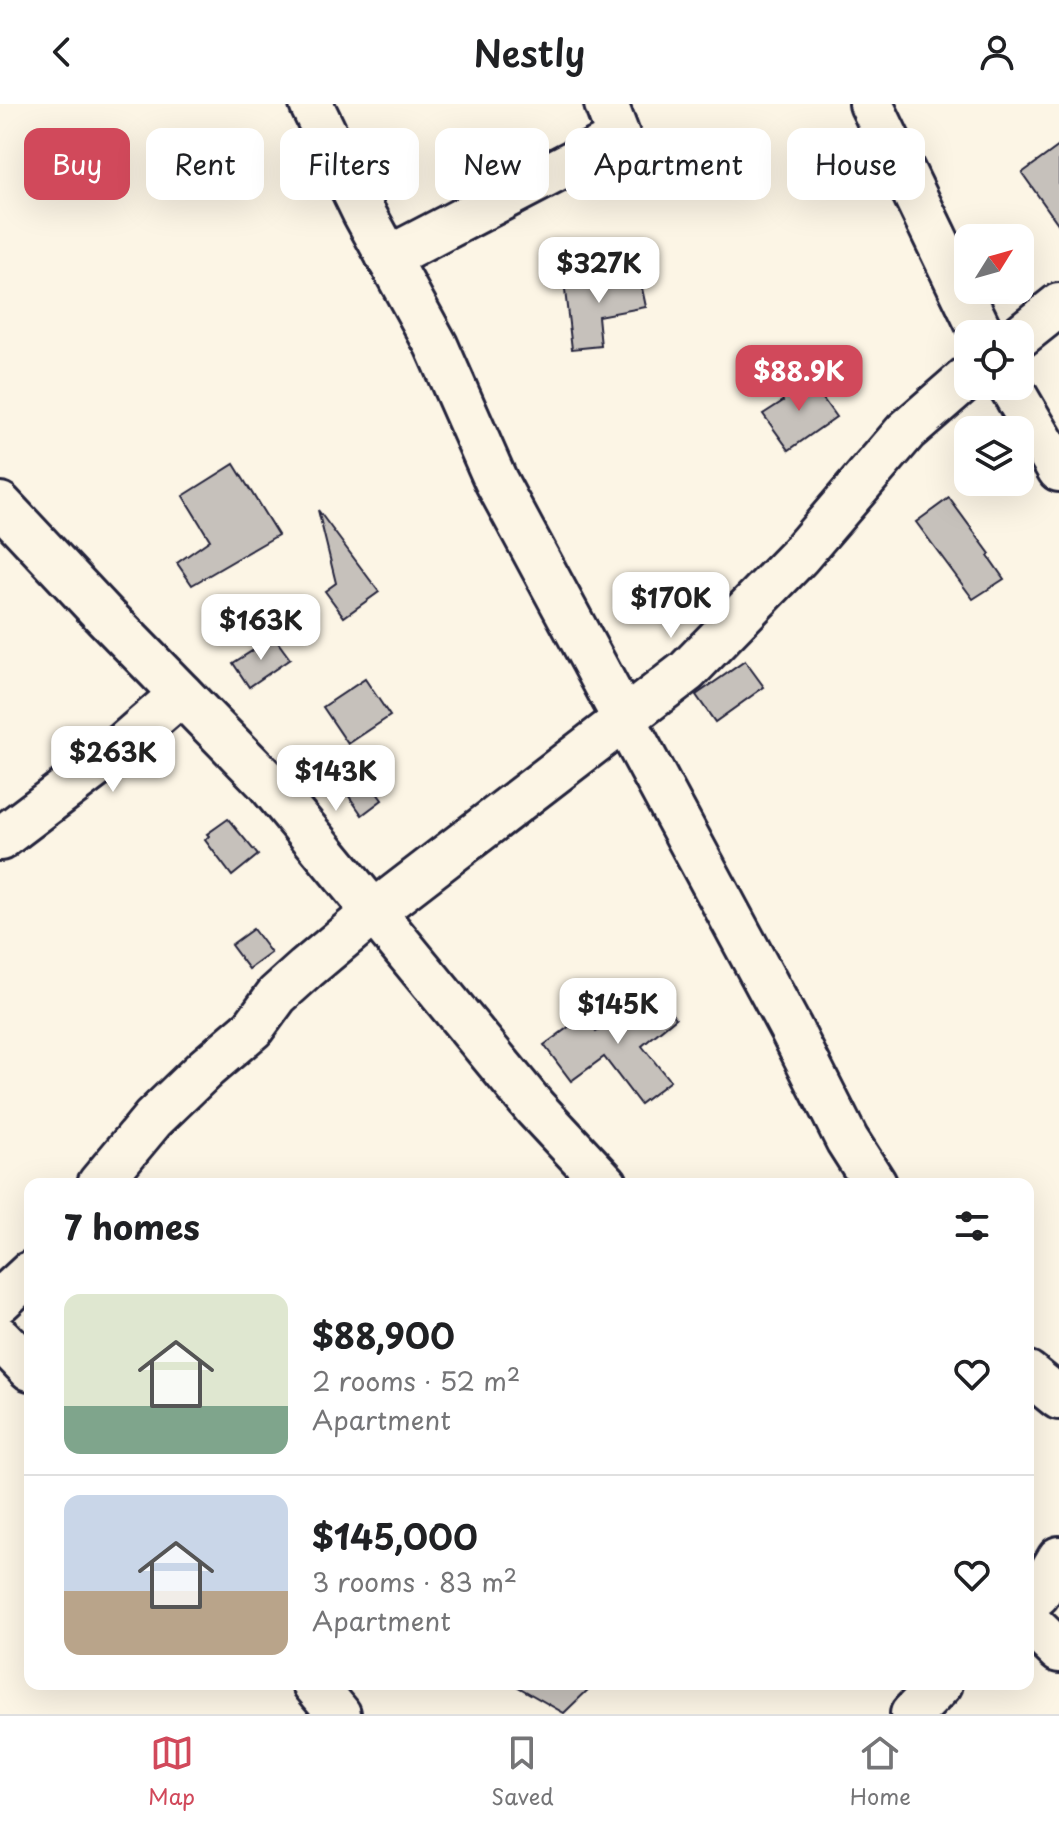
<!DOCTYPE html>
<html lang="en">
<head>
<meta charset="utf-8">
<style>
  :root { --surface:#fff; --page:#f6f6f6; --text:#202124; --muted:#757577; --line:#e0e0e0; --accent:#d1495b }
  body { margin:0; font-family:"Playpen Sans",sans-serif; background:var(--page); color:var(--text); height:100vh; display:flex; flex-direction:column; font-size:30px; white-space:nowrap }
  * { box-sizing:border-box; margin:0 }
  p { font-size:26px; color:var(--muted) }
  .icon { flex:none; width:44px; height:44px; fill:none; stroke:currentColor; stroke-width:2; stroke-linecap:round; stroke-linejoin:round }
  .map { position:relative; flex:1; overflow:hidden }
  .details { position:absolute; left:24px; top:1074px; width:1010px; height:512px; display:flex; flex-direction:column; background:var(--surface); border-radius:16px; box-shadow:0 8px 32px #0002 }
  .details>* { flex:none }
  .top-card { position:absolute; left:24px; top:24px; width:1012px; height:72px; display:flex; gap:16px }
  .needle { width:52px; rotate:53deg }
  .buttons { position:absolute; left:954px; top:120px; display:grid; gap:16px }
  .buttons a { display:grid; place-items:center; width:80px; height:80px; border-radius:16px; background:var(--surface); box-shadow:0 8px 32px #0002; font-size:40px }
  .price { position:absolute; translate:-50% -68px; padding:0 18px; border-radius:16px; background:#fff; color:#222; font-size:26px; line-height:52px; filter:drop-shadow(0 2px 4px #0008) }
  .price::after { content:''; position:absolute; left:50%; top:48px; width:24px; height:18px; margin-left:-12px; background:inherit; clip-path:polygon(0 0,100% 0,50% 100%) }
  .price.current { background:var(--accent); color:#fff }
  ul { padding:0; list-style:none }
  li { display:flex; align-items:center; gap:24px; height:200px; padding:0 40px }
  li+li { border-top:2px solid var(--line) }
  li span { display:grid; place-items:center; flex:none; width:224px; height:160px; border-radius:16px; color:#555 }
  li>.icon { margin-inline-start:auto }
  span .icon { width:96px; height:96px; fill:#fffc; stroke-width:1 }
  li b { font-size:34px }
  h2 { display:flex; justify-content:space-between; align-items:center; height:96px; padding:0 40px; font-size:34px }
  .tag { padding:0 28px; border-radius:16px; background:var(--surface); box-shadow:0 8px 32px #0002; font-size:28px; line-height:72px }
  .tag.current { background:var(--accent); color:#fff }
  header { display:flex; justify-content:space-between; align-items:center; height:104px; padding:0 40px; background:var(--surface); font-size:36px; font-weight:600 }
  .tabs { display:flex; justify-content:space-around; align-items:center; height:112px; border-top:2px solid var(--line); background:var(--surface); font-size:22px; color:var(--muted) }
  .tabs a { display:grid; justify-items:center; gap:4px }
  .tabs .current { color:var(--accent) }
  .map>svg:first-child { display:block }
</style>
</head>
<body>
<header><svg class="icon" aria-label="back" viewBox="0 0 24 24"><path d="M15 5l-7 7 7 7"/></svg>Nestly<svg class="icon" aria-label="person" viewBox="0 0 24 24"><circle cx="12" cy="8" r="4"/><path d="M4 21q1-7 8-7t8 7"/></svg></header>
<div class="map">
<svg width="1059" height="1610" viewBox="0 0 1059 1610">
  <rect width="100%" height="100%" fill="#fcf5e5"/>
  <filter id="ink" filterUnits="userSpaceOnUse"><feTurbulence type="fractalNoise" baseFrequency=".0125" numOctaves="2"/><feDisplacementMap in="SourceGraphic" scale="16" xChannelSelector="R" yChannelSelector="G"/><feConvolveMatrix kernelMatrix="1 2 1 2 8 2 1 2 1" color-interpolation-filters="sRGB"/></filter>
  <g filter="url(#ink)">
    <g fill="#c6c1bb" stroke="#22223b" stroke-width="2">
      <polygon points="1059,42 1059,121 1022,69"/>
      <polygon points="639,170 646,203 598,212 601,242 572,245 564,178"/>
      <polygon points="806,271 836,313 789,346 763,310 783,297 778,290"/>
      <polygon points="234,360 278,431 192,481 177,459 210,436 183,392"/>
      <polygon points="949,394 990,450 988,452 1004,475 973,495 916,418"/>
      <polygon points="318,406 379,488 344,513 325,487 336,479"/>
      <polygon points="274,533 290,555 249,583 233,559"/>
      <polygon points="745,557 764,583 715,618 696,591"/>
      <polygon points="365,575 390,612 348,640 323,603"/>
      <polygon points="357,661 382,696 362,711 337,675"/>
      <polygon points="228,715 258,751 232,772 205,736 209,732 207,730"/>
      <polygon points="253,825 271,849 249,865 231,841"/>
      <polygon points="653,885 676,914 642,942 670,977 640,1000 604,953 571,977 544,941 585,911 596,928 603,924"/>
      <polygon points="513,1580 594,1580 564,1609"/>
    </g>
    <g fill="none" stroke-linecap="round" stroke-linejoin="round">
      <g stroke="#22223b" stroke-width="48">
        <g id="minor">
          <polyline points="311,0 364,109 436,241 496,377 791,925 847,1036 875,1080"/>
          <polyline points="871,0 982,230"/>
          <polyline points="388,154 619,34 606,0"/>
          <polyline points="1020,232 1059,201"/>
          <polyline points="1010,282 1059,366"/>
          <polyline points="0,400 104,511 267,678 535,1004 606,1080"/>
          <polyline points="0,735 111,651 181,590"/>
          <polyline points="99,1080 153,1015 206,964 253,924 277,891 306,865 375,807 687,567 799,452 906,327 968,273"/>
          <polyline points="0,1197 30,1169"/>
          <polyline points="0,1234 30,1265"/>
          <polyline points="1028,1269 1059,1294"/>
          <polyline points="1028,1495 1038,1490 1059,1454"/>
          <polyline points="1028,1517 1059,1547"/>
          <polyline points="314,1580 339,1610"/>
          <polyline points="912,1610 941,1580"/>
        </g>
      </g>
      <use href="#minor" stroke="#fcf5e5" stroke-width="42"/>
    </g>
  </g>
</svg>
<div class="buttons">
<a><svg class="needle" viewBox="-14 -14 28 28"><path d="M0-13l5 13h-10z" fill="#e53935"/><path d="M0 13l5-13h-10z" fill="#757577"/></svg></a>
<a><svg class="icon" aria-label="locate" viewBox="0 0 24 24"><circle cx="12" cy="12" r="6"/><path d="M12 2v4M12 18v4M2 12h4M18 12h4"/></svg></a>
<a><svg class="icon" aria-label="layers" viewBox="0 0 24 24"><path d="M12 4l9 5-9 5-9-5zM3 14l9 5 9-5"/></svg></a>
</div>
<b class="price" style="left:599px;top:201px">$327K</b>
<b class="price current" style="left:799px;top:309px">$88.9K</b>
<b class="price" style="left:671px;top:536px">$170K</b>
<b class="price" style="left:261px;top:558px">$163K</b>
<b class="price" style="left:113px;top:690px">$263K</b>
<b class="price" style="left:336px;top:709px">$143K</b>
<b class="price" style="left:618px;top:942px">$145K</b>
<div class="top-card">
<a class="tag current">Buy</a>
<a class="tag">Rent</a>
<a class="tag">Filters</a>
<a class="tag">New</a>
<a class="tag">Apartment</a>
<a class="tag">House</a>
</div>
<section class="details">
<h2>7 homes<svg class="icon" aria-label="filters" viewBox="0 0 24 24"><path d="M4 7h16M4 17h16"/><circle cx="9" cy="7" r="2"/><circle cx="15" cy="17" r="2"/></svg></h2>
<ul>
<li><span style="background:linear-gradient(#dfe7d0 70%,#7fa58c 0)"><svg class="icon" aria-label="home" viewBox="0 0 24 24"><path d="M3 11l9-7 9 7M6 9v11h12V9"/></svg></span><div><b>$88,900</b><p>2 rooms · 52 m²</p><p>Apartment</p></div><svg class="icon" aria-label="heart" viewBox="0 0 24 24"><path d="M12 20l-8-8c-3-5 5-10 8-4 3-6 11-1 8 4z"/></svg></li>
<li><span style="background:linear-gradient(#c9d6e8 60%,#b9a48a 0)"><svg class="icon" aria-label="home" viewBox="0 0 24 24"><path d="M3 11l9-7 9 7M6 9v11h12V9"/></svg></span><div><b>$145,000</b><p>3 rooms · 83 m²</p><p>Apartment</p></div><svg class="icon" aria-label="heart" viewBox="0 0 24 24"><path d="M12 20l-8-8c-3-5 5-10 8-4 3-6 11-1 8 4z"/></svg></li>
</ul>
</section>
</div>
<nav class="tabs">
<a class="current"><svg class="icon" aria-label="map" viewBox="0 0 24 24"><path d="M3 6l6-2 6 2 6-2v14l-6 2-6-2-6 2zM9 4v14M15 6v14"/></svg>Map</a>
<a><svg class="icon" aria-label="saved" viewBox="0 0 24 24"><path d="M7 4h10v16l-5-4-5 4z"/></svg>Saved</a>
<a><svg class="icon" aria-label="home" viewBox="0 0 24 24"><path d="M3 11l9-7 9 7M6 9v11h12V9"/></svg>Home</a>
</nav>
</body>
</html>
